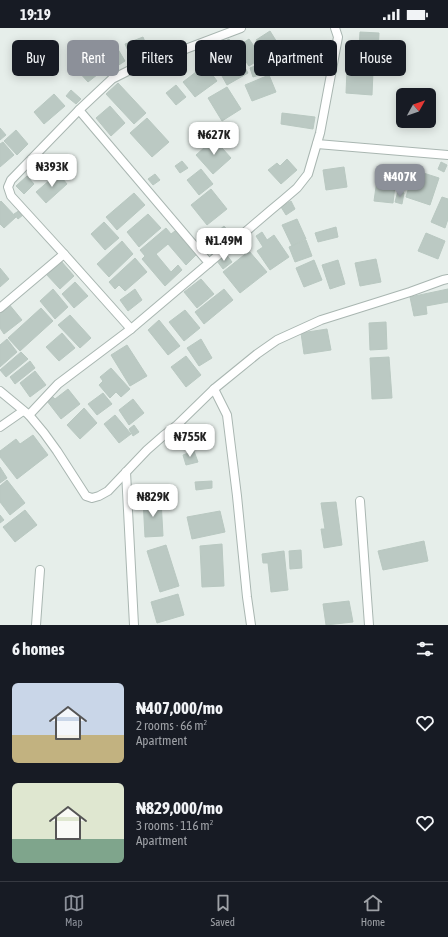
<!DOCTYPE html>
<html lang="en">
<head>
<meta charset="utf-8">
<style>
  :root { --surface:#171b24; --page:#20242c; --text:#f1f3f6; --muted:#9ea1a6; --line:#363941; --accent:#8c9099 }
  body { margin:0; font-family:"Asap Condensed",sans-serif; background:var(--page); color:var(--text); height:100vh; display:flex; flex-direction:column; font-size:15px; white-space:nowrap }
  * { box-sizing:border-box; margin:0 }
  p { font-size:13px; color:var(--muted) }
  .icon { flex:none; width:22px; height:22px; fill:none; stroke:currentColor; stroke-width:2; stroke-linecap:round; stroke-linejoin:round }
  .map { position:relative; height:597px; overflow:hidden }
  .details { display:flex; flex-direction:column; background:var(--surface); flex:1 }
  .details>* { flex:none }
  .banner { position:absolute; left:12px; top:12px; width:424px; height:36px; display:flex; gap:8px }
  .needle { width:26px; rotate:50deg }
  .tools { position:absolute; left:396px; top:60px; display:grid; gap:8px }
  .tools a { display:grid; place-items:center; width:40px; height:40px; border-radius:6px; background:var(--surface); box-shadow:0 2px 10px #0003; font-size:20px }
  .price { position:absolute; translate:-50% -34px; padding:0 9px; border-radius:8px; background:#fff; color:#222; font-size:13px; line-height:26px; filter:drop-shadow(0 1px 2px #0008) }
  .price::after { content:''; position:absolute; left:50%; top:24px; width:12px; height:9px; margin-left:-6px; background:inherit; clip-path:polygon(0 0,100% 0,50% 100%) }
  .price.active { background:var(--accent); color:#fff }
  ul { padding:0; list-style:none }
  li { display:flex; align-items:center; gap:12px; height:100px; padding:0 12px }
  li span { display:grid; place-items:center; flex:none; width:112px; height:80px; border-radius:6px; color:#555 }
  li>.icon { margin-inline-start:auto }
  span .icon { width:48px; height:48px; fill:#fffc; stroke-width:1 }
  li b { font-size:17px }
  h2 { display:flex; justify-content:space-between; align-items:center; height:48px; padding:0 12px; font-size:17px }
  .tag { padding:0 14px; border-radius:6px; background:var(--surface); box-shadow:0 2px 10px #0003; font-size:14px; line-height:36px }
  .tag.active { background:var(--accent); color:#fff }
  .status { display:flex; justify-content:space-between; align-items:center; height:28px; padding:0 20px; background:var(--surface); direction:ltr }
  .status svg { height:11px; fill:currentColor }
  .dock { display:flex; justify-content:space-around; align-items:center; height:56px; border-top:1px solid var(--line); background:var(--surface); font-size:11px; color:var(--muted) }
  .dock a { display:grid; justify-items:center; gap:2px }
  .dock .active { color:var(--accent) }
  .map>svg:first-child { display:block }
</style>
</head>
<body>
<div class="status"><b>19:19</b><svg viewBox="0 0 49 12"><path d="M0 12V9h3v3zM5 12V6h3v6zM10 12V3h3v9zM15 12V0h3v12zM26 1h20v11H26zM47 4h2v5h-2z"/></svg></div>
<div class="map">
<svg width="448" height="597" viewBox="0 0 448 597">
  <rect width="100%" height="100%" fill="#e6eeea"/>
  <g fill="#bbc9c3" stroke="#b9c8c1">
    <polygon points="270,3 280,19 266,28 256,12"/>
    <polygon points="360,4 379,5 378,24 359,23"/>
    <polygon points="143,9 150,26 133,34 125,16"/>
    <polygon points="229,11 234,19 225,24 220,16"/>
    <polygon points="249,11 262,30 249,38 236,20"/>
    <polygon points="113,13 125,33 111,42 99,22"/>
    <polygon points="98,27 107,39 88,54 78,43"/>
    <polygon points="238,27 248,45 227,57 217,39"/>
    <polygon points="265,34 269,44 253,49 250,40"/>
    <polygon points="205,37 217,53 195,69 183,54"/>
    <polygon points="347,42 373,43 372,67 346,65"/>
    <polygon points="269,47 276,64 252,73 245,57"/>
    <polygon points="118,55 146,85 134,96 106,66"/>
    <polygon points="176,57 186,69 176,77 166,65"/>
    <polygon points="227,59 241,81 222,93 208,70"/>
    <polygon points="71,62 81,71 76,76 66,68"/>
    <polygon points="54,66 65,78 44,96 34,84"/>
    <polygon points="110,78 125,95 111,108 96,90"/>
    <polygon points="282,85 315,89 313,101 281,96"/>
    <polygon points="147,90 169,114 152,129 130,105"/>
    <polygon points="0,100 6,107 0,112"/>
    <polygon points="16,102 28,116 17,127 4,113"/>
    <polygon points="214,111 231,130 213,146 196,127"/>
    <polygon points="3,114 14,127 0,139 0,116"/>
    <polygon points="287,131 297,142 281,156 268,142 277,135 280,138"/>
    <polygon points="47,132 54,140 42,152 30,139 36,134 40,138"/>
    <polygon points="182,133 188,140 180,145 175,138"/>
    <polygon points="441,134 447,137 444,144 438,141"/>
    <polygon points="344,139 347,159 326,162 323,142"/>
    <polygon points="201,141 213,156 199,167 187,152"/>
    <polygon points="414,142 439,150 430,177 406,169"/>
    <polygon points="58,145 67,156 46,175 36,164"/>
    <polygon points="378,145 396,148 393,175 374,173"/>
    <polygon points="155,146 160,152 153,157 148,151"/>
    <polygon points="27,148 34,156 24,166 16,158"/>
    <polygon points="211,161 227,181 207,197 191,177"/>
    <polygon points="398,163 404,165 402,176 395,174"/>
    <polygon points="134,165 145,177 117,202 106,189"/>
    <polygon points="442,169 448,171 448,191 445,200 431,194"/>
    <polygon points="1,173 16,189 4,200 0,196 0,174"/>
    <polygon points="291,173 295,181 286,187 281,179"/>
    <polygon points="20,182 23,187 18,191 14,186"/>
    <polygon points="148,186 161,200 139,219 127,204"/>
    <polygon points="297,191 306,211 292,218 282,197"/>
    <polygon points="104,194 119,210 105,222 91,206"/>
    <polygon points="224,198 229,204 215,215 211,209"/>
    <polygon points="336,199 338,209 318,214 315,205"/>
    <polygon points="166,200 171,206 175,203 196,227 186,237 168,216 156,226 171,244 178,237 182,242 165,258 142,231 145,228 140,222"/>
    <polygon points="262,204 267,212 274,207 289,229 270,242 257,223 263,219 256,208"/>
    <polygon points="426,205 445,213 438,231 418,223"/>
    <polygon points="306,212 312,228 295,234 289,219"/>
    <polygon points="122,213 133,226 109,249 97,236"/>
    <polygon points="249,223 267,244 240,265 223,244"/>
    <polygon points="226,226 232,234 223,241 217,233"/>
    <polygon points="135,230 147,244 125,263 119,257 115,261 109,254"/>
    <polygon points="376,231 381,254 360,258 355,235"/>
    <polygon points="314,232 322,252 304,259 296,240"/>
    <polygon points="338,232 345,256 330,261 322,237"/>
    <polygon points="61,233 74,248 60,261 46,246"/>
    <polygon points="0,240 9,251 0,259"/>
    <polygon points="201,251 214,266 197,280 184,264"/>
    <polygon points="75,254 88,268 74,280 62,266"/>
    <polygon points="53,261 68,279 55,291 40,273"/>
    <polygon points="135,261 142,272 128,283 120,272"/>
    <polygon points="224,261 233,272 204,296 195,284"/>
    <polygon points="448,261 448,274 426,278 427,286 414,288 410,269"/>
    <polygon points="8,275 22,292 4,306 0,300 0,282"/>
    <polygon points="41,280 53,293 20,323 8,310"/>
    <polygon points="185,282 200,300 184,313 169,294"/>
    <polygon points="70,287 91,310 80,320 58,297"/>
    <polygon points="159,292 180,318 168,327 148,302"/>
    <polygon points="386,294 387,321 370,322 369,295"/>
    <polygon points="327,301 331,322 304,326 301,305"/>
    <polygon points="62,305 75,320 59,333 46,319"/>
    <polygon points="7,311 17,324 0,339 0,317"/>
    <polygon points="201,311 212,330 199,338 187,320"/>
    <polygon points="127,317 147,348 130,358 111,327"/>
    <polygon points="21,324 28,331 6,349 0,342"/>
    <polygon points="186,328 201,347 186,359 171,339"/>
    <polygon points="389,329 392,370 372,371 370,330"/>
    <polygon points="30,333 35,340 15,356 10,349"/>
    <polygon points="111,340 130,361 121,369 116,364 110,370 99,357 103,353 100,349"/>
    <polygon points="35,343 46,357 30,369 20,355"/>
    <polygon points="68,361 80,376 61,391 47,373 53,369 55,371"/>
    <polygon points="103,365 112,376 97,387 88,376"/>
    <polygon points="133,371 144,385 129,397 119,382"/>
    <polygon points="84,380 97,395 80,411 67,397"/>
    <polygon points="115,387 131,406 119,415 104,396"/>
    <polygon points="134,397 139,404 133,408 129,401"/>
    <polygon points="33,407 48,427 17,451 0,429 0,423 16,411 20,416"/>
    <polygon points="194,423 198,434 186,437 183,427"/>
    <polygon points="0,439 7,450 0,455"/>
    <polygon points="7,452 25,475 10,487 0,474 0,458"/>
    <polygon points="212,453 212,460 196,462 195,454"/>
    <polygon points="143,471 161,471 163,508 145,509"/>
    <polygon points="336,474 342,517 324,520 321,501 325,501 321,475"/>
    <polygon points="25,482 37,497 15,514 3,499"/>
    <polygon points="220,483 225,504 192,511 187,489"/>
    <polygon points="0,487 4,492 0,495"/>
    <polygon points="424,513 428,533 383,542 378,523"/>
    <polygon points="222,516 224,558 202,559 200,518"/>
    <polygon points="166,517 179,558 160,564 147,523"/>
    <polygon points="301,522 302,540 290,541 289,523"/>
    <polygon points="284,523 288,562 271,564 268,535 263,535 262,526"/>
    <polygon points="178,566 184,587 157,595 151,574"/>
    <polygon points="349,573 353,594 326,597 323,576"/>
  </g>
  <g fill="none" stroke-linecap="round" stroke-linejoin="round">
    <g stroke="#a9b6b1" stroke-width="10">
      <g id="minor">
        <polyline points="79,82 209,235 131,301"/>
        <polyline points="317,116 448,127"/>
        <polyline points="64,226 11,168 8,159 11,152 79,82 112,51 130,42 241,0"/>
        <polyline points="209,235 271,182 283,172 297,160 308,146 320,105 338,9 335,0"/>
        <polyline points="0,280 64,226 131,301 58,356 29,387"/>
        <polyline points="214,361 227,387 237,468 247,569 251,597"/>
        <polyline points="0,363 29,387 44,405 57,423 86,468 92,470 99,468 108,463 147,422 163,408 176,398 214,361 257,326 277,312 321,292 410,264 443,252 448,251"/>
        <polyline points="0,399 23,383"/>
        <polyline points="126,444 134,597"/>
        <polyline points="360,473 369,597"/>
        <polyline points="36,597 40,542"/>
      </g>
    </g>
    <use href="#minor" stroke="#fff" stroke-width="8"/>
  </g>
</svg>
<div class="tools">
<a><svg class="needle" viewBox="-14 -14 28 28"><path d="M0-13l5 13h-10z" fill="#e53935"/><path d="M0 13l5-13h-10z" fill="#9ea1a6"/></svg></a>
</div>
<b class="price" style="left:214px;top:128px">₦627K</b>
<b class="price" style="left:52px;top:160px">₦393K</b>
<b class="price active" style="left:400px;top:170px">₦407K</b>
<b class="price" style="left:224px;top:234px">₦1.49M</b>
<b class="price" style="left:190px;top:430px">₦755K</b>
<b class="price" style="left:153px;top:490px">₦829K</b>
<div class="banner">
<a class="tag">Buy</a>
<a class="tag active">Rent</a>
<a class="tag">Filters</a>
<a class="tag">New</a>
<a class="tag">Apartment</a>
<a class="tag">House</a>
</div>
</div>
<section class="details">
<h2>6 homes<svg class="icon" aria-label="filters" viewBox="0 0 24 24"><path d="M4 7h16M4 17h16"/><circle cx="9" cy="7" r="2"/><circle cx="15" cy="17" r="2"/></svg></h2>
<ul>
<li><span style="background:linear-gradient(#c9d6e8 65%,#c2b280 0)"><svg class="icon" aria-label="home" viewBox="0 0 24 24"><path d="M3 11l9-7 9 7M6 9v11h12V9"/></svg></span><div><b>₦407,000/mo</b><p>2 rooms · 66 m²</p><p>Apartment</p></div><svg class="icon" aria-label="heart" viewBox="0 0 24 24"><path d="M12 20l-8-8c-3-5 5-10 8-4 3-6 11-1 8 4z"/></svg></li>
<li><span style="background:linear-gradient(#dfe7d0 70%,#7fa58c 0)"><svg class="icon" aria-label="home" viewBox="0 0 24 24"><path d="M3 11l9-7 9 7M6 9v11h12V9"/></svg></span><div><b>₦829,000/mo</b><p>3 rooms · 116 m²</p><p>Apartment</p></div><svg class="icon" aria-label="heart" viewBox="0 0 24 24"><path d="M12 20l-8-8c-3-5 5-10 8-4 3-6 11-1 8 4z"/></svg></li>
</ul>
</section>
<nav class="dock">
<a class="active"><svg class="icon" aria-label="map" viewBox="0 0 24 24"><path d="M3 6l6-2 6 2 6-2v14l-6 2-6-2-6 2zM9 4v14M15 6v14"/></svg>Map</a>
<a><svg class="icon" aria-label="saved" viewBox="0 0 24 24"><path d="M7 4h10v16l-5-4-5 4z"/></svg>Saved</a>
<a><svg class="icon" aria-label="home" viewBox="0 0 24 24"><path d="M3 11l9-7 9 7M6 9v11h12V9"/></svg>Home</a>
</nav>
</body>
</html>
